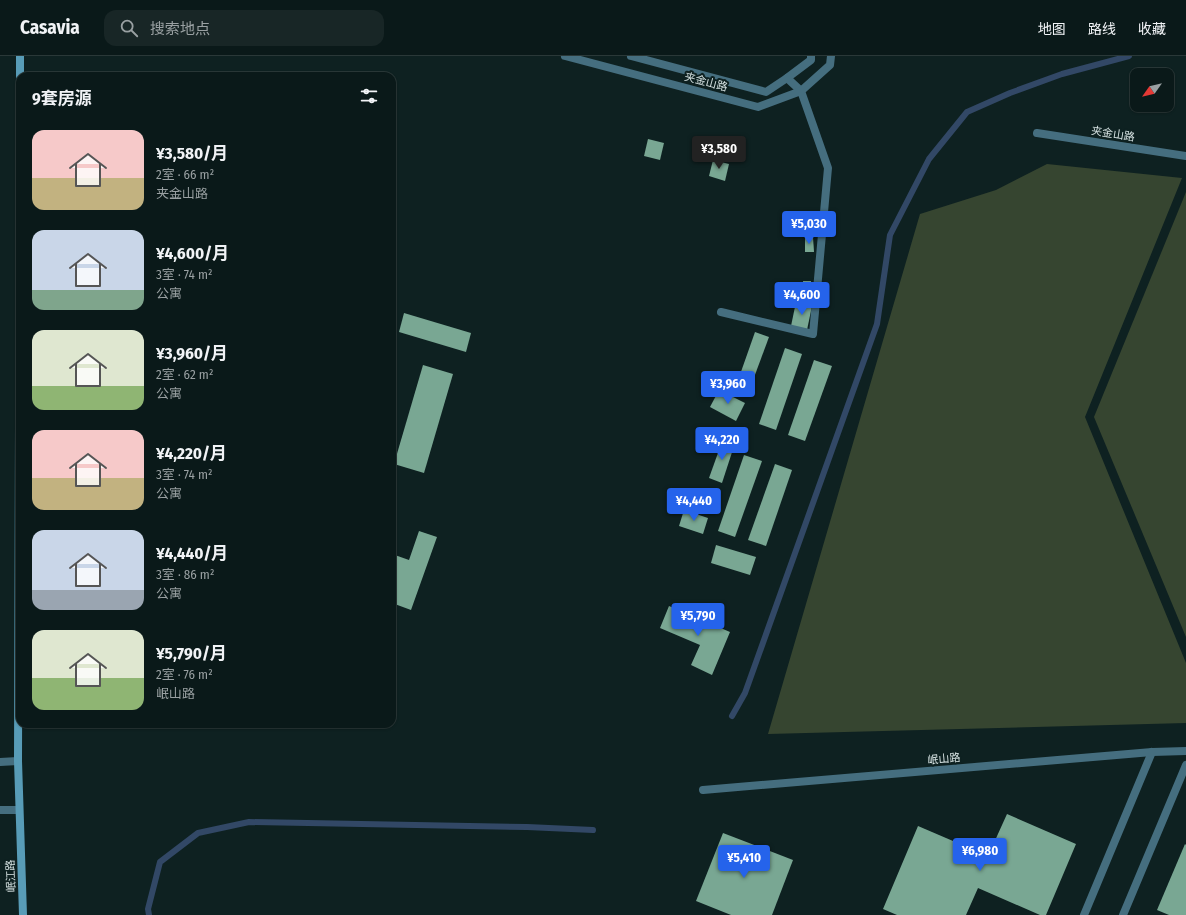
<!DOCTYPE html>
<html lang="zh">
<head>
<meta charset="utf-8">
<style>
  :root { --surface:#0a1919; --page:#182626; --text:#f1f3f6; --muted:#99a0a2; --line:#2a3838; --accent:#2563eb }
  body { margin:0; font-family:"Fira Sans Condensed","Noto Sans SC",sans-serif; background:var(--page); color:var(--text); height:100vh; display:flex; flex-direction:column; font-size:15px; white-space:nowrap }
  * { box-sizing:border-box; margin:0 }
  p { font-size:13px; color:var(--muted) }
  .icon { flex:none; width:22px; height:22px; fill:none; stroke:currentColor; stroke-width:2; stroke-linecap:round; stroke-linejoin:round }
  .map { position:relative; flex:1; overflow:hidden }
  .details { position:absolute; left:16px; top:16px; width:380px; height:656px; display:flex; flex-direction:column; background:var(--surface); border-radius:12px; box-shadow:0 1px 3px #0004,0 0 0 1px var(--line) }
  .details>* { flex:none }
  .needle { width:26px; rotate:236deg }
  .fabs { position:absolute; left:1130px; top:12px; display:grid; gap:8px }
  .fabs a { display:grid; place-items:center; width:44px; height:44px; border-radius:8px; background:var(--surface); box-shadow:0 1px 3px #0004,0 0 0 1px var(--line); font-size:20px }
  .price { position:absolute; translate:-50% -34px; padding:0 9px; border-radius:4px; background:var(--accent); color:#fff; font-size:13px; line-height:26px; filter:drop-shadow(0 1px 2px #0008) }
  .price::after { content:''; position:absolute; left:50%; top:24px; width:12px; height:9px; margin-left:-6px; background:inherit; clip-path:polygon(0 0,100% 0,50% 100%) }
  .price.selected { background:#222; color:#fff }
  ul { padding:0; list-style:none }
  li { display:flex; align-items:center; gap:12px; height:100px; padding:0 16px }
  li span { display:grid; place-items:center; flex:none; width:112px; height:80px; border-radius:12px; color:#555 }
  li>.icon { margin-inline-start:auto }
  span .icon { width:48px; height:48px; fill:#fffc; stroke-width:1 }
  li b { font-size:17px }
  h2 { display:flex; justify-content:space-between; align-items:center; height:48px; padding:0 16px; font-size:17px }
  header { display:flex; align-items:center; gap:24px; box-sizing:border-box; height:56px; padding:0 20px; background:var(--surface); border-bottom:1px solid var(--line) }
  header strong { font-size:19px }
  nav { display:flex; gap:22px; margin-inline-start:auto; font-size:14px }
  .search { width:280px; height:36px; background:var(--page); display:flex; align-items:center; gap:10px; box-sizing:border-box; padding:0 14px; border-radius:12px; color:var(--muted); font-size:15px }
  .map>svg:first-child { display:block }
</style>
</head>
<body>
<header>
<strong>Casavia</strong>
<div class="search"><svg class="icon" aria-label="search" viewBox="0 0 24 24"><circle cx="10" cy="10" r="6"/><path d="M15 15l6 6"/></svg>搜索地点</div>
<nav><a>地图</a><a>路线</a><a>收藏</a></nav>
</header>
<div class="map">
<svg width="1186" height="859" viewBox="0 0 1186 859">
  <rect width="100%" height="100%" fill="#0e2121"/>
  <g fill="#364530">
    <polygon points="1047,108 1182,122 1085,361 1186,607 1186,667 768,678 920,158 996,134"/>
    <polygon points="1186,136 1186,581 1094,361"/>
  </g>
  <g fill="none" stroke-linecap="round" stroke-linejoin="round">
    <g stroke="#324866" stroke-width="6">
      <polyline points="732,660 745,637 877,268 890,179 929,103 967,56 1010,37 1062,18 1129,0"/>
      <polyline points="149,859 148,853 160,806 198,777 249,766 527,771 593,774"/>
    </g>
  </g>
  <g fill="#79a793">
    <polygon points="648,83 664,87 660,104 644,100"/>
    <polygon points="713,104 729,108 725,125 709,120"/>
    <polygon points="813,181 814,196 805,196 805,182"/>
    <polygon points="803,225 811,225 812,239 804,240"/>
    <polygon points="796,246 812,250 807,274 791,270"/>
    <polygon points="404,257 471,277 466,296 399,276"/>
    <polygon points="755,276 769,281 749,335 736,330"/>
    <polygon points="785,292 802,298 776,374 759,368"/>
    <polygon points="814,304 832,310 805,385 788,379"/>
    <polygon points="423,309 453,318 424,417 394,408"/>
    <polygon points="719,334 745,347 736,365 710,351"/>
    <polygon points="723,383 735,387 722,427 709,422"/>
    <polygon points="744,399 762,405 735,481 718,475"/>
    <polygon points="775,408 792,414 766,490 748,484"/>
    <polygon points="696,433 715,439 710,454 692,448"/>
    <polygon points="684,454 708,462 703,478 679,470"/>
    <polygon points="419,475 437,481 411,554 392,547 392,498 409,504"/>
    <polygon points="716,489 756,501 750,519 711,507"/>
    <polygon points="669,550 730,576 712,619 691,609 700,589 660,572"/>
    <polygon points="1007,758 1076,788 1046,859 1040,859 978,832 966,859 897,859 883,853 918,770 988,800"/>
    <polygon points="723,777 793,804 772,859 731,859 696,845"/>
    <polygon points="1185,788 1186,789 1186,859 1169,859 1157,854"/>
  </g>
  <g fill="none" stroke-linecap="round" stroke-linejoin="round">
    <g stroke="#456e7f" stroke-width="8">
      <polyline points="721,256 813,278 828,112 801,35 787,22"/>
      <polyline points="1084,859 1152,696"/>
      <polyline points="1123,859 1186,709"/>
    </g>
    <g stroke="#456e7f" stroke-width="8">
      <polyline points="1037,77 1186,100"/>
      <polyline points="703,734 1152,696 1186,695"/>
    </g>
    <g stroke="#456e7f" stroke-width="8">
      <polyline points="565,0 758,51 801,35 830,9 831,0"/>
      <polyline points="631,0 766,36 787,22 811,4 811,0"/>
      <polyline points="0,706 18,705"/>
      <polyline points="0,754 19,754"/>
    </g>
    <g stroke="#589cb7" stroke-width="8">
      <polyline points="20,20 20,0"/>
      <polyline points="20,36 18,705 23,859"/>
    </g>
  </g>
  <g text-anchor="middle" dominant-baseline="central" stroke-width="4" stroke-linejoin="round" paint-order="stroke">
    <g font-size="11" fill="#d6e2e2" stroke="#0e2121">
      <text transform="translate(706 26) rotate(15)">夹金山路</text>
      <text transform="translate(1113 78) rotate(9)">夹金山路</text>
      <text transform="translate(944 703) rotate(-5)">岷山路</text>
      <text transform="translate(11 820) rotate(-92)">岷江路</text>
    </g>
  </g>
</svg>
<div class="fabs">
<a><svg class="needle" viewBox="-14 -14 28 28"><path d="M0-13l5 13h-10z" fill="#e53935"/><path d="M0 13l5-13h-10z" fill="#99a0a2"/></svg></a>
</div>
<b class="price selected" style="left:719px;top:114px">¥3,580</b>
<b class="price" style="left:809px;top:189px">¥5,030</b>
<b class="price" style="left:802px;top:260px">¥4,600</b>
<b class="price" style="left:728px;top:349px">¥3,960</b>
<b class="price" style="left:722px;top:405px">¥4,220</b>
<b class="price" style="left:694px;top:466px">¥4,440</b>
<b class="price" style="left:698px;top:581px">¥5,790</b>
<b class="price" style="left:980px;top:816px">¥6,980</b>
<b class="price" style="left:744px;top:823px">¥5,410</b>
<section class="details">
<h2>9套房源<svg class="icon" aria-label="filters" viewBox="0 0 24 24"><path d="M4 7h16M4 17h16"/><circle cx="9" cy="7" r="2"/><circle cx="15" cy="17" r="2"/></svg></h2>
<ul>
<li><span style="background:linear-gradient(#f6c9c9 60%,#c2b280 0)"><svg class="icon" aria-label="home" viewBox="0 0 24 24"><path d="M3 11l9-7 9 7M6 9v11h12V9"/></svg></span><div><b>¥3,580/月</b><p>2室 · 66 m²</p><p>夹金山路</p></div></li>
<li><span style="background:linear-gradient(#c9d6e8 75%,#7fa58c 0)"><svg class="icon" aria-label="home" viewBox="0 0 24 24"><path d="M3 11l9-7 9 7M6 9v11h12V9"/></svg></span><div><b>¥4,600/月</b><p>3室 · 74 m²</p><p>公寓</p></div></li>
<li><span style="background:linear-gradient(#dfe7d0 70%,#8fb573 0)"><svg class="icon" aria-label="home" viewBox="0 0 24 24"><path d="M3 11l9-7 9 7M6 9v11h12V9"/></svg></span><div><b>¥3,960/月</b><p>2室 · 62 m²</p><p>公寓</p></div></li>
<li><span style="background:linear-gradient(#f6c9c9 60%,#c2b280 0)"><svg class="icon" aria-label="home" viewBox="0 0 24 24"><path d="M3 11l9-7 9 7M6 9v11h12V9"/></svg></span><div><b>¥4,220/月</b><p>3室 · 74 m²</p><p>公寓</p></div></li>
<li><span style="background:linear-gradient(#c9d6e8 75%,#9aa5b1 0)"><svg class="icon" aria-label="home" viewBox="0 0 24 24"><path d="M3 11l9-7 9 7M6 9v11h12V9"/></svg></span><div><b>¥4,440/月</b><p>3室 · 86 m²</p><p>公寓</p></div></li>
<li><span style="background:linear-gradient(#dfe7d0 60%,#8fb573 0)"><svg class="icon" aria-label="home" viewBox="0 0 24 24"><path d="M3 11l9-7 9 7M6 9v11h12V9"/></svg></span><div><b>¥5,790/月</b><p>2室 · 76 m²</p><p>岷山路</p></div></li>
</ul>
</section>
</div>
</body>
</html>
